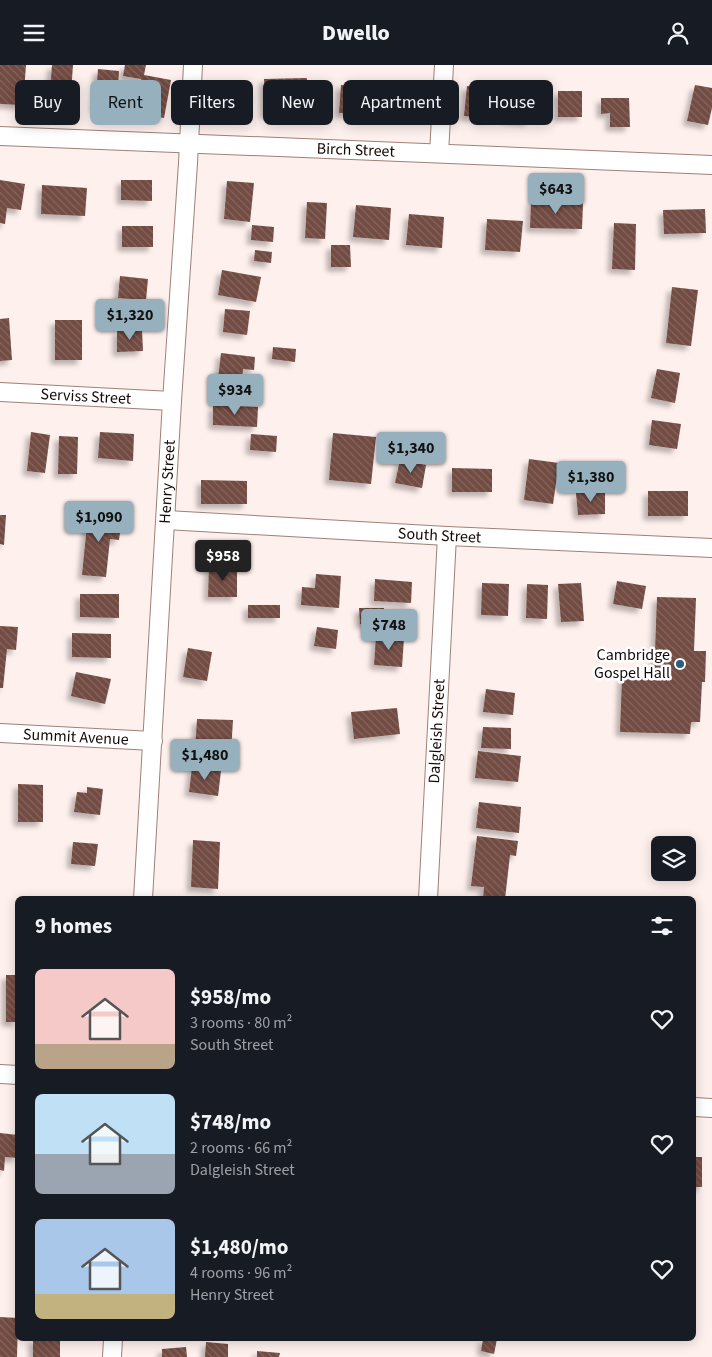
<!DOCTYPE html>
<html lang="en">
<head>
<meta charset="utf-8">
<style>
  :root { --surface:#171b24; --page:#20242c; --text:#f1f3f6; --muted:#9ea1a6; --accent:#97b0be }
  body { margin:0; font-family:"Source Sans 3",sans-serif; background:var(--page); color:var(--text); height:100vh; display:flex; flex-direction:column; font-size:19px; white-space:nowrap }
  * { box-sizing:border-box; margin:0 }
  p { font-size:16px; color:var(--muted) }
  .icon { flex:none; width:28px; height:28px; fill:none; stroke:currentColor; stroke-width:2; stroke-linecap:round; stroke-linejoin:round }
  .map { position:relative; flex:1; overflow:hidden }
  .details { position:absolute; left:15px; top:831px; width:681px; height:445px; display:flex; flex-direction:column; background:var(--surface); border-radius:8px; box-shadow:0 2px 12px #0003 }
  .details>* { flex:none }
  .top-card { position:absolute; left:15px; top:15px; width:682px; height:45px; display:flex; gap:10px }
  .buttons { position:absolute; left:651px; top:771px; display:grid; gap:10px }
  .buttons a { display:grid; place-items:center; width:45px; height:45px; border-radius:8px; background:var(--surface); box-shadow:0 2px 12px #0003; font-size:25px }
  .price { position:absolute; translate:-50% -42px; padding:0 11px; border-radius:5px; background:var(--accent); color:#111; font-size:16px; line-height:32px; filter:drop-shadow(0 1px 2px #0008) }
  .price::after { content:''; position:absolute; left:50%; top:30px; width:15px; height:11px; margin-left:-8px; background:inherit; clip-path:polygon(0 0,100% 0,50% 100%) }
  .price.active { background:#222; color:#fff }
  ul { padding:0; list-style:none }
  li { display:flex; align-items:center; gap:15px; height:125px; padding:0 20px }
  li span { display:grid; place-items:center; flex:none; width:140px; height:100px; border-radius:8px; color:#555 }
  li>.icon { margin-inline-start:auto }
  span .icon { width:60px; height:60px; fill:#fffc; stroke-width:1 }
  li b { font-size:21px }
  h2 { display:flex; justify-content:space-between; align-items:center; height:60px; padding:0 20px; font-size:21px }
  .tag { padding:0 18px; border-radius:8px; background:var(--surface); box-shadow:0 2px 12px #0003; font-size:18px; line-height:45px }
  .tag.active { background:var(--accent); color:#111 }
  header { display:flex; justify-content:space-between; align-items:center; height:65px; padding:0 20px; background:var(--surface); font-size:22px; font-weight:800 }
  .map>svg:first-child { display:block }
</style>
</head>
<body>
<header><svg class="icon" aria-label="menu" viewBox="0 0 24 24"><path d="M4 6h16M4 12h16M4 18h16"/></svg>Dwello<svg class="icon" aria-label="person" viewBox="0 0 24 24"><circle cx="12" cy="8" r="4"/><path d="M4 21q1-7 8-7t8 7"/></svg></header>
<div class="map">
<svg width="712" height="1292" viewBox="0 0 712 1292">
  <defs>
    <pattern id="building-back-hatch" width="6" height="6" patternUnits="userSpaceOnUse" patternTransform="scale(1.25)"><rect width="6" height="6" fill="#724b42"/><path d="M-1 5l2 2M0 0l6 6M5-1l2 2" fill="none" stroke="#84665f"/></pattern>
    <filter id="shadow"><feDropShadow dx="-4.5" dy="4.5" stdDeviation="2.5" flood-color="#0004"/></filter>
  </defs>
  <rect width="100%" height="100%" fill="#fef0ed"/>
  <g fill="url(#building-back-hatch)" filter="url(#shadow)">
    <polygon points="0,0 26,0 23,40 0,39"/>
    <polygon points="52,0 73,0 70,41 49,40"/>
    <polygon points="125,0 146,0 144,10 171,15 164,53 135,48 141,14 123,11"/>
    <polygon points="98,4 119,6 117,44 95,43"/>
    <polygon points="307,13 307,22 318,22 318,38 284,39 285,49 265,49 264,14"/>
    <polygon points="341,20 363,21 362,49 339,48"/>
    <polygon points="695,20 712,23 712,43 708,60 687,56"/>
    <polygon points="467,21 492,24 489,53 464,51"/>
    <polygon points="382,23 404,25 403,50 381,49"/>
    <polygon points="509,24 531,26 529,56 507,54"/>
    <rect x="558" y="26" width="24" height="26"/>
    <polygon points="601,33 629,33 630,62 610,62 610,48 601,49"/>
    <polygon points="0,115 25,119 21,145 7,143 5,159 0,158"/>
    <polygon points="121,115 152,115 152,136 121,135"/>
    <polygon points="227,116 254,118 250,157 224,154"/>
    <polygon points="42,120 87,123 85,151 41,149"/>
    <polygon points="531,136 583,138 582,164 530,163"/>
    <polygon points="307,137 327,138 325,174 305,173"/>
    <polygon points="356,140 391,143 389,175 353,172"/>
    <polygon points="705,144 706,168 664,169 663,145"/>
    <polygon points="409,149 444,152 442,183 406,180"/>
    <polygon points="487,154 523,156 520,187 485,185"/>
    <polygon points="614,158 636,159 635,205 612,204"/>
    <polygon points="252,160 274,162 273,177 251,175"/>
    <rect x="122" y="161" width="31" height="21"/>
    <polygon points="331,180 350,180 351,202 331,202"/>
    <polygon points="255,185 272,187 271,198 254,196"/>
    <polygon points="222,205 261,212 256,237 218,230"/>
    <polygon points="120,211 148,214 146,235 118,233"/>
    <polygon points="672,222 698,225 691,281 666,278"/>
    <polygon points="225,244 250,246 247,270 223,267"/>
    <polygon points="9,253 12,295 0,296 0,254"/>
    <rect x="55" y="255" width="27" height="40"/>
    <polygon points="117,265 142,265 143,286 117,287"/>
    <polygon points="273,282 296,284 295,297 272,294"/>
    <polygon points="221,288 255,292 254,305 243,304 241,325 217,322"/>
    <polygon points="657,304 680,308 675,338 651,333"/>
    <polygon points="213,340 258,342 257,362 213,360"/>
    <polygon points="652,355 681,359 677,384 649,380"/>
    <polygon points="31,367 50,370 45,408 27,406"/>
    <polygon points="100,367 134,369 133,396 98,393"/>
    <polygon points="333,368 376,372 371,419 329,415"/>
    <polygon points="251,369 277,371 276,387 250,385"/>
    <polygon points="59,371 78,372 77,409 58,409"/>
    <polygon points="529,394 559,398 553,439 524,435"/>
    <polygon points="400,395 426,400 422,423 395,418"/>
    <polygon points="452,403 492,404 492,427 452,427"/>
    <polygon points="201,415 247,416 247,439 201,439"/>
    <rect x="648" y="426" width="40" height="25"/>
    <polygon points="605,427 605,449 578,450 576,428"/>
    <polygon points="88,449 122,452 119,475 110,474 106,512 82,510"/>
    <polygon points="0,450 6,450 4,480 0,479"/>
    <polygon points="209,501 237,501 237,532 208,532"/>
    <polygon points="316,509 341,511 339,543 301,540 302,522 315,523"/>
    <polygon points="375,514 412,517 411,538 374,536"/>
    <polygon points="617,516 646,521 642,544 613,539"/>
    <polygon points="482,518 509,519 508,551 481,550"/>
    <polygon points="581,518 584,556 561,557 558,519"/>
    <polygon points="527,519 548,520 547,554 526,553"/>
    <polygon points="80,529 119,529 119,553 80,552"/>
    <polygon points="657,532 696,533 694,586 706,586 705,617 702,617 700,657 691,657 690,669 620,667 622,612 654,613"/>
    <rect x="248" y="540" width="32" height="13"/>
    <polygon points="359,543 384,543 384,558 360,559"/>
    <polygon points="0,561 18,562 16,585 7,584 3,623 0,623"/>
    <polygon points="317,562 338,565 336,584 314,581"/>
    <polygon points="72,568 111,569 111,593 72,592"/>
    <polygon points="376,571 404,573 402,602 374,600"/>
    <polygon points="188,583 212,587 207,616 183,612"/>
    <polygon points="76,607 111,614 105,639 71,631"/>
    <polygon points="486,624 515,628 513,650 483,647"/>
    <polygon points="397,643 400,669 354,674 351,647"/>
    <polygon points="197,654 233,655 231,687 195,685"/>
    <polygon points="483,662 511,663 511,684 481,683"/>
    <polygon points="478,686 521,691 518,717 475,713"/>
    <polygon points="192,702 221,706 218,731 189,727"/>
    <polygon points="18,719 43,720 43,757 18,757"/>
    <polygon points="87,722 103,724 100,750 74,747 77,727 87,728"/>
    <polygon points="479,737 521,742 519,768 476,763"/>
    <polygon points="477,771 518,776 516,791 510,790 505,834 483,834 484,822 471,821"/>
    <polygon points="193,775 220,777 218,824 191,822"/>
    <polygon points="73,777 98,779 95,801 71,799"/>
    <rect x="6" y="910" width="12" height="47"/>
    <polygon points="0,1068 18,1070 18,1093 5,1092 4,1106 0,1105"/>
    <rect x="694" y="1092" width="8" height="30"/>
    <polygon points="0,1252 18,1253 17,1292 0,1292"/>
    <rect x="33" y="1274" width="27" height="18"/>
    <polygon points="483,1274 497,1274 494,1289 481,1286"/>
    <polygon points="206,1277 228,1279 228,1292 205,1292"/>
    <polygon points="186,1282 187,1292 162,1292 162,1284"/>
    <polygon points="257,1286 280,1288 279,1292 257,1292"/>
  </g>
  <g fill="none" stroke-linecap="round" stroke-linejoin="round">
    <g stroke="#9e8078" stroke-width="20">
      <g id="street">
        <path id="s1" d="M0,71C237,81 475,89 712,100"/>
        <polyline points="439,88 444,0"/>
        <path id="s2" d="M0,327L172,336"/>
        <path id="s3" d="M166,455L447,471L712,483"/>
        <path id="s4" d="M0,668L153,676"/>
        <path id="s5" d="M143,834L172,336L188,98L193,0"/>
        <path id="s6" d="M428,834L447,471"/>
        <polyline points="0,1009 18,1010"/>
        <polyline points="694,1042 712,1043"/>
        <polyline points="112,1292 113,1274"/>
      </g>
    </g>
    <use href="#street" stroke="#fff" stroke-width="18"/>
  </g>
  <circle fill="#2a5d7a" stroke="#fff" stroke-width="2" cx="680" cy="599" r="5"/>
  <g text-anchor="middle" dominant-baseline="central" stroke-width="5" stroke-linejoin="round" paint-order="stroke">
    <g font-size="16" fill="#140907" stroke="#fff">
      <text stroke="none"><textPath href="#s1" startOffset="356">Birch Street</textPath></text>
      <text stroke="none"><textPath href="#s2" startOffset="86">Serviss Street</textPath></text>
      <text stroke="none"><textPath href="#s5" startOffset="418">Henry Street</textPath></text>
      <text stroke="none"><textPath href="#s3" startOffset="274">South Street</textPath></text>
      <text stroke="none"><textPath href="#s6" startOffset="168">Dalgleish Street</textPath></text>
      <text stroke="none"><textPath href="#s4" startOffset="76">Summit Avenue</textPath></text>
    </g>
    <g font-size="16" fill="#140907" stroke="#fff" text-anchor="end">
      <text x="670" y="590">Cambridge<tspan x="670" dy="18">Gospel Hall</tspan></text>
    </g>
  </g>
</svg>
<div class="buttons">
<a><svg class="icon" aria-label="layers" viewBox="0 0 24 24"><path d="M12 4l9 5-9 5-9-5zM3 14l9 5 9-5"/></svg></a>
</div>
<b class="price" style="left:556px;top:150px">$643</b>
<b class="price" style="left:130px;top:276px">$1,320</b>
<b class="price" style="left:235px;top:351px">$934</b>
<b class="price" style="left:411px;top:409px">$1,340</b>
<b class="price" style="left:591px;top:438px">$1,380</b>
<b class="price" style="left:99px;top:478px">$1,090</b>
<b class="price active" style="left:223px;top:517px">$958</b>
<b class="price" style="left:389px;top:586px">$748</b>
<b class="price" style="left:205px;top:716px">$1,480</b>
<div class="top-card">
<a class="tag">Buy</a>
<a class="tag active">Rent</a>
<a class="tag">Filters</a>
<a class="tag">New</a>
<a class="tag">Apartment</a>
<a class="tag">House</a>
</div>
<section class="details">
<h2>9 homes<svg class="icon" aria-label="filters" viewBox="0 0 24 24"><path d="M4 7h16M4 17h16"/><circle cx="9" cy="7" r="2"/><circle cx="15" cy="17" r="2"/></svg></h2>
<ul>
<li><span style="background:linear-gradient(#f6c9c9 75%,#b9a48a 0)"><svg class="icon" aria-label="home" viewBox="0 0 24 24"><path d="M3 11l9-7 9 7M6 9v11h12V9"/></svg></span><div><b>$958/mo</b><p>3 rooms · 80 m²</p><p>South Street</p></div><svg class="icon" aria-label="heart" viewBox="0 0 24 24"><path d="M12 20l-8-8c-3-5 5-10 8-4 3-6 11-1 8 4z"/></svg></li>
<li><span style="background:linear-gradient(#bfe0f5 60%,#9aa5b1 0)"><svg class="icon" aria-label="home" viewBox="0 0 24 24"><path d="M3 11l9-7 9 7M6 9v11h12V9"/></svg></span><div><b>$748/mo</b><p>2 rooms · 66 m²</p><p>Dalgleish Street</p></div><svg class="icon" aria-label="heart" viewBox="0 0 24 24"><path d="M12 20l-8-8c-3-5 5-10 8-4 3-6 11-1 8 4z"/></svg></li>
<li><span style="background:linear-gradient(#a9c7e8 75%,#c2b280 0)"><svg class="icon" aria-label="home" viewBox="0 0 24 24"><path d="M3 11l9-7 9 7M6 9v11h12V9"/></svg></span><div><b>$1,480/mo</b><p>4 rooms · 96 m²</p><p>Henry Street</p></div><svg class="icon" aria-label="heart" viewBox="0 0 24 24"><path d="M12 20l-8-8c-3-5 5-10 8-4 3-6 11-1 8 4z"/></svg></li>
</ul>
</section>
</div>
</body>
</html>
